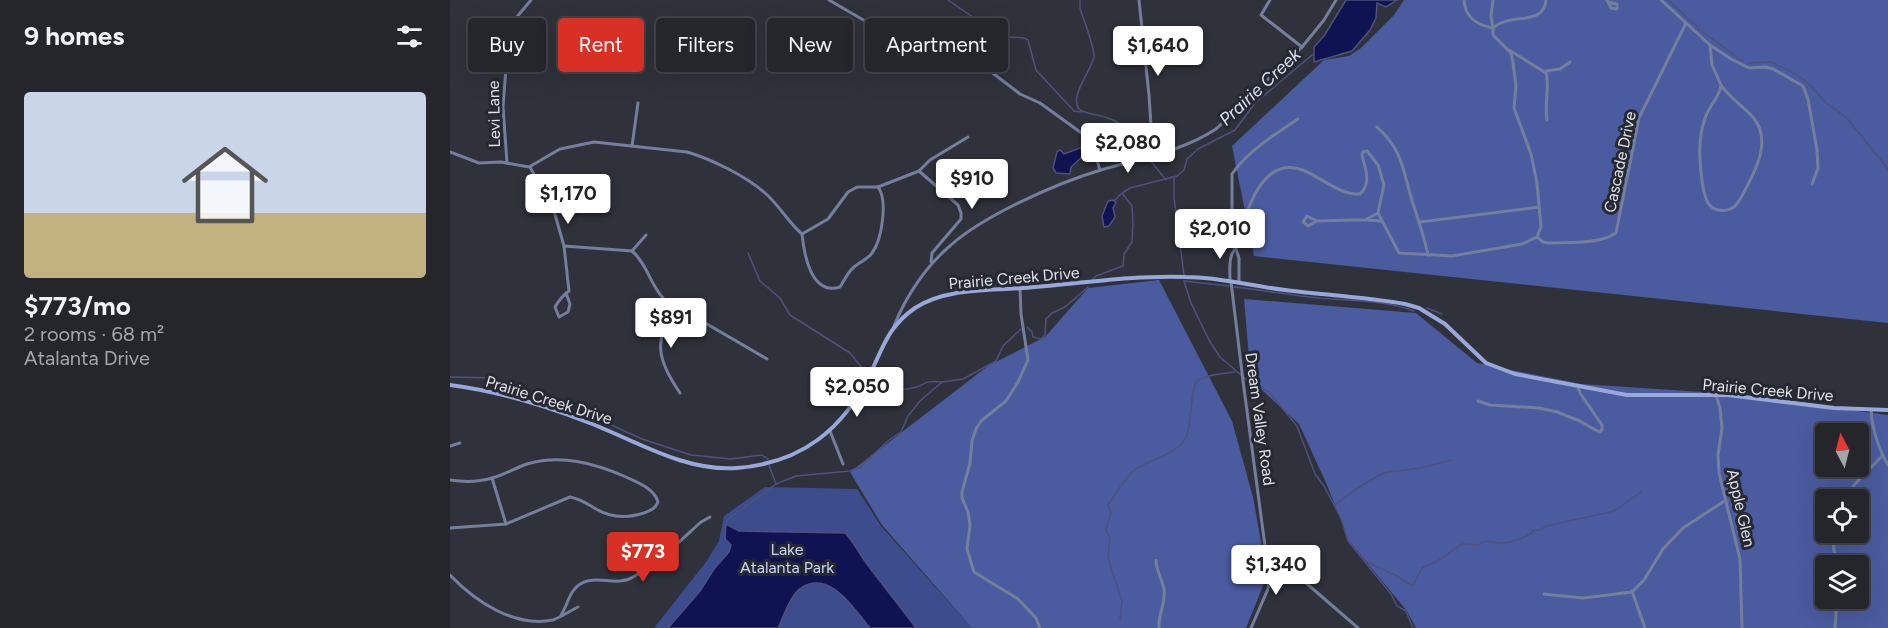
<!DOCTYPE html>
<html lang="en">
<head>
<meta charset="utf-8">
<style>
  :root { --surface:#24262c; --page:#2c2e34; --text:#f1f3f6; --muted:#a3a5a9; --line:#414348; --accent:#d93025 }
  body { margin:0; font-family:Figtree,sans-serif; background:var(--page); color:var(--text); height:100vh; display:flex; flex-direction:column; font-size:22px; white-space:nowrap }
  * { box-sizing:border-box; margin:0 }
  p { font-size:20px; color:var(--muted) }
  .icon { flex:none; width:33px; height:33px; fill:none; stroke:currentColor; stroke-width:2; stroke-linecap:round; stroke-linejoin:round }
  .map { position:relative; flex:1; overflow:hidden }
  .panel { display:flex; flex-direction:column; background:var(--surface); width:450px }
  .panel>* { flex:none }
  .hud { position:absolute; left:18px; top:18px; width:570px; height:54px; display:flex; gap:12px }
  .needle { width:39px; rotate:353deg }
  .buttons { position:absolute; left:1365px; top:423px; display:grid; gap:12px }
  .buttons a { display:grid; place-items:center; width:54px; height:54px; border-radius:6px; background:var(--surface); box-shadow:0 6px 24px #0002,0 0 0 2px var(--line); font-size:30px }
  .price { position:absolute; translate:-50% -51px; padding:0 14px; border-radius:6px; background:#fff; color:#222; font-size:20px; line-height:39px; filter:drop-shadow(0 2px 3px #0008) }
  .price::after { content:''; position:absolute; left:50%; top:36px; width:18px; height:14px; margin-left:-9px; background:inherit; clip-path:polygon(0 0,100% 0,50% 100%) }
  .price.active { background:var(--accent); color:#fff }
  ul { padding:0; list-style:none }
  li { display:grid; align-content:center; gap:12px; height:318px; padding:0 24px }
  li span { display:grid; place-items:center; height:186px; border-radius:6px; color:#555 }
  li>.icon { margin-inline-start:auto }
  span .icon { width:108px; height:108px; fill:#fffc; stroke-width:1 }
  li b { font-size:26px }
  h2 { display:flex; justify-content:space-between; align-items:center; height:72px; padding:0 24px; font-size:26px }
  .tag { padding:0 21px; border-radius:6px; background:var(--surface); box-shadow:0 6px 24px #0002,0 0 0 2px var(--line); font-size:21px; line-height:54px }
  .tag.active { background:var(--accent); color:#fff }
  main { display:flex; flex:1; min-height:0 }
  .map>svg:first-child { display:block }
</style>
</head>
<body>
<main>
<section class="panel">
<h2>9 homes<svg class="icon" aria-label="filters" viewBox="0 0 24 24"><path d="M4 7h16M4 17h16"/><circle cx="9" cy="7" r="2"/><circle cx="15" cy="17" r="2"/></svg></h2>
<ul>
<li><span style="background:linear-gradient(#c9d6e8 65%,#c2b280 0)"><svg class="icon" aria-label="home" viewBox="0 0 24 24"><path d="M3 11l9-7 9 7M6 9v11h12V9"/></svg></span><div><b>$773/mo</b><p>2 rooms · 68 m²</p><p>Atalanta Drive</p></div></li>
</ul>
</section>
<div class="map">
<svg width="1438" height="628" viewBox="0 0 1438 628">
  <rect width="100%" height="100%" fill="#30323b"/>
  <polygon fill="#3c4c8d" points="315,487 407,489 431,526 522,628 204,628 256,562 269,541 274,516"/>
  <g fill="#4a5b9f" fill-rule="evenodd">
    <polygon points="954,0 1438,0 1438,323 804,256 782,146 874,60 899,56 911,48 944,15"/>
    <polygon points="709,280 782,421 803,497 817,576 796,628 522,628 432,525 400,472 538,366 595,337 638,288"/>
    <path d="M794,299L966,313L1027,363L1131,384L1267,393L1438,415V628H966L957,611L899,541L877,485L849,424L801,380ZM1376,434H1408V466H1376ZM1376,500H1408V532H1376ZM1376,566H1408V598H1376Z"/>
  </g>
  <g fill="#0f1351" stroke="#4e517e" stroke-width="1.5">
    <polygon points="896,0 947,0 936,7 927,3 926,18 920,30 902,51 864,62 864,47 874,36"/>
    <polygon points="630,148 635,151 635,154 621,167 620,174 606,173 603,168 607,152 610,150 614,154"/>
    <polygon points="664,200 666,203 663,208 665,217 659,226 654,227 652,216 658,201"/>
    <path d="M276,524L289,531L395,533C404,542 409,554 417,564C433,586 450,606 466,628H420C404,609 380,569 351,588C341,594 333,618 328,628H218L250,591L264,569L279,552L281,545L275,539Z"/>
  </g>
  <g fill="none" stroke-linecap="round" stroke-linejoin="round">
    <g stroke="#4e517e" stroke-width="1.5">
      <path d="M498,0L550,36C560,39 569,35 578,40L586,70L624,111L632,112"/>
      <path d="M630,0V8C633,18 645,48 644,57C641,71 619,97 629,109C632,112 638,113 642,114C663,118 679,124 684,145L691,147L696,155"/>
      <polyline points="1218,0 1254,33 1293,61"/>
      <polyline points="1298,63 1321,62 1346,74 1361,86 1376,103 1396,117 1438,169"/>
      <polyline points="700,160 716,180"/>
      <polyline points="724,178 724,198 734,275"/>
      <polyline points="664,201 671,194"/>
      <polyline points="298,253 310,281 330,298 340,315 400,353 417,374"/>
      <polyline points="642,280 646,276 673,266 674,254 682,242 683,222 682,206 672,193 680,188 727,176 734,170 737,159 748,149 785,130 805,103 862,55"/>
      <polyline points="779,286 734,281 741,303 759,340 770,357 798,381 819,392 847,426 865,474 874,486 891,518 898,541 941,594 947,606 956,611 963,628"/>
      <path d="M784,287C812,290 840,295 868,298C900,301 934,300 964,311"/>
      <polyline points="977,308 992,314"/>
      <polyline points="577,327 582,332 583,337 591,339 595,335 596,319 602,313 615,307 638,287"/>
      <polyline points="0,377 47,378 57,390 66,394 85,393 98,396 112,405 128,405 146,418 192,439 241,455 281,459 312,455 318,459"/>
      <path d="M422,377C435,386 446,392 463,388C477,385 472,380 491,382"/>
      <polyline points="319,465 326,484"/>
      <polyline points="885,505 906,489 933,473 970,468 1002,460"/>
      <polyline points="276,524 278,519 326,484 346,476 400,471 410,467 439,440 451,432 458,416 470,401 492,382 513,379 546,361 553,346 571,329"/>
      <path d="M917,562L945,575L963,586L972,568L986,562L1012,544L1029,545C1037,537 1043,544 1053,543C1060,543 1065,540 1072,538C1078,535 1080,536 1084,530H1090L1096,526L1156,513L1166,510L1191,492"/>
      <path d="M670,619L672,601L658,558L660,538L656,530L661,512L658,505C667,492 674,478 686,469C702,458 727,455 736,437C743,423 739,386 749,380C758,374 774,374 785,372"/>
    </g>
    <g stroke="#747e9d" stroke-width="3">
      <polyline points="379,0 422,25 459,38 477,48 536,68 570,94 590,103 637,137 643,148 650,170"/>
      <polyline points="689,0 699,95 703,156"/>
      <polyline points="820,0 811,15 852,47"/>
      <path d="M1014,0C1015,18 1027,25 1043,28L1041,16L1043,0"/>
      <polyline points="1157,0 1161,8 1167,9 1167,4 1158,2"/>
      <polyline points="1211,0 1260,45 1281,59 1299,68 1316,67 1323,69 1353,86 1358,99 1367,150 1368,168 1362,184"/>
      <polyline points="1260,45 1262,65 1271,85"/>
      <path d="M1059,50L1096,73C1100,88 1094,104 1097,120"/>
      <polyline points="1096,71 1110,69 1120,62"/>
      <path d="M1271,85C1279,97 1290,104 1300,114C1326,139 1303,176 1289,201C1285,208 1277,212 1269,210C1265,210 1261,207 1258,203C1251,190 1248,151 1251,135C1251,130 1254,123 1255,118C1259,106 1270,97 1271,85Z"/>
      <path d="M927,127C952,150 952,166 961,197C967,217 974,235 978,255"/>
      <polyline points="182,146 188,103"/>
      <path d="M0,152L29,163L51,162L79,167L110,149L144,142L237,152C261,159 296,176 315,193C329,205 338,222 352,234"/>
      <polyline points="57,163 53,107 58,42 66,18 81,0"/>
      <path d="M80,167L104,211L114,246L119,291C112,296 109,300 105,307L109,317L118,312L120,304L116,293"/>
      <polyline points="469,171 508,205 511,213 511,219 482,253 481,262"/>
      <polyline points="916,220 931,221"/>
      <polyline points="867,221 858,226 853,222 857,216 867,221 903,220 915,220 928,213"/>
      <polyline points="970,222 1089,207"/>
      <polyline points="352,234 378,219 398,192 407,187 428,187 469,171 480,160 518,137"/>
      <path d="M352,234C354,254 361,296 390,287C394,281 398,272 403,268C409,262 417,260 422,253C432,240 438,200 428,187"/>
      <path d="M1087,237L1093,242L1098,243C1119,242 1148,245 1166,233L1189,118L1236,23"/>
      <path d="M1087,237L1091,227L1087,183L1081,154L1064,108L1066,86L1063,63L1061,53L1043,35V28C1060,12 1094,27 1096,0"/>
      <path d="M114,246L182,251C198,265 200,285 214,299L317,359"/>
      <polyline points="182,251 196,235"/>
      <path d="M780,281C780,273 779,265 781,257C782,252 785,250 787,245C795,215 811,152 855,171C873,179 891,195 910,194C922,182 915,169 912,155L913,152L917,151L928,165L934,185L928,213L949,253L1002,256L1072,244L1087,237"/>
      <polyline points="781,282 793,381 819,576 818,589 801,628"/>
      <path d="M789,282V258L782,237V174C797,152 825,134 848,119"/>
      <polyline points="570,288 571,314 578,360 568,382 556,401 531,421 526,429 522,441 520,463 512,492 512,498 518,512 520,525 517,549 524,572 568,599 586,618 590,628"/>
      <path d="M223,305C205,343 206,358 230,393"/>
      <path d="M444,326C456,296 476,266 501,245C535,215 607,183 651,170C690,158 731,152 766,129L852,47L874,20L886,0"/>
      <polyline points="1266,395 1270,408 1272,428 1268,455 1269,473 1290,559 1292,628"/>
      <polyline points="1028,401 1040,405 1089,408 1107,412 1130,421 1149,432 1152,430 1152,425 1130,393 1128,387"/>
      <path d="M1421,410C1422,428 1429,450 1438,465"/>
      <polyline points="380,431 393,464"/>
      <polyline points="0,446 10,443"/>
      <polyline points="42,478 56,524"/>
      <path d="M0,480C13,482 29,482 42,478C54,475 65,468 77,464C111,454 144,463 176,477C188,483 204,488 208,502C205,509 201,510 194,513C178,518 161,518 146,509C137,504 131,499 120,497L56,524L0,528"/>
      <polyline points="1394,500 1405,484 1433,455"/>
      <polyline points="1382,532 1386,566"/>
      <polyline points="818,558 841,570 908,628"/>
      <path d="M706,560C706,570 712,579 714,589C716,603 708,614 709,628"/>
      <path d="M0,575C25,601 64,628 103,620C111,617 120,611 128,607"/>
      <polyline points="1182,591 1195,628"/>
      <polyline points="1094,594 1133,598 1182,592 1194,580 1213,549 1233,528 1276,500"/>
      <path d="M111,615C116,608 118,598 123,591C139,569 164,589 183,577C207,564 231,540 251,522L260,517"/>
      <polyline points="1385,628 1387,598"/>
    </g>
    <path stroke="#98a8da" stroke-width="4" d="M0,385C46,391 94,405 137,422C185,440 234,472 287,468C352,463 394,429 421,372C434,345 439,326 465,308C496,288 537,291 573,288C626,284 682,275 736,277C769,277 802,286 835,290C875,295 915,297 955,304L969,308L995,324L1036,363L1065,374L1177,395H1278L1384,408L1438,410"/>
  </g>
  <g text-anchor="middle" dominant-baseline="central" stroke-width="6" stroke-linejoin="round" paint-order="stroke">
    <g font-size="16" fill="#e0e2e7" stroke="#262931">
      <text transform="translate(44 114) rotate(-91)">Levi Lane</text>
      <text transform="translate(1170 162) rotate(-78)">Cascade Drive</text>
      <text transform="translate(564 278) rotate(-5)">Prairie Creek Drive</text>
      <text transform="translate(1318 390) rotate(5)">Prairie Creek Drive</text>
      <text transform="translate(99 400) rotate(17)">Prairie Creek Drive</text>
      <text transform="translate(810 419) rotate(82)">Dream Valley Road</text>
      <text transform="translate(1291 508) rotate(77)">Apple Glen</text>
    </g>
    <g font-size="16" fill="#c8d5fc" stroke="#262931">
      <text x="337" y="549">Lake<tspan x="337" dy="18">Atalanta Park</tspan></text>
    </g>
    <g font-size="18" font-style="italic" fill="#dbe1f5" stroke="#262931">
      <text transform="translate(810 87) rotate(-43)">Prairie Creek</text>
    </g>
  </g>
</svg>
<div class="buttons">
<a><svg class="needle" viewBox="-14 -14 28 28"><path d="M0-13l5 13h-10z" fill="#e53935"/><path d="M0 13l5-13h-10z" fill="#a3a5a9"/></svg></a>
<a><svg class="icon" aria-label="locate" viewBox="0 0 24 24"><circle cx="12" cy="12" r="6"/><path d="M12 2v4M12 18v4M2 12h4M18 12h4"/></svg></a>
<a><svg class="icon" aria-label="layers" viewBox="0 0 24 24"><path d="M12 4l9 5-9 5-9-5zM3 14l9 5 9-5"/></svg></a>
</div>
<b class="price" style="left:708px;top:77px">$1,640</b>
<b class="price" style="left:678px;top:174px">$2,080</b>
<b class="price" style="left:522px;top:210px">$910</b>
<b class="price" style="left:118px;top:225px">$1,170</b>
<b class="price" style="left:770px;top:260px">$2,010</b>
<b class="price" style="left:221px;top:349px">$891</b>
<b class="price" style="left:407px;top:418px">$2,050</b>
<b class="price active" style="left:193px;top:583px">$773</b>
<b class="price" style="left:826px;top:596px">$1,340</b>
<div class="hud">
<a class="tag">Buy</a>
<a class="tag active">Rent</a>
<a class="tag">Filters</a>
<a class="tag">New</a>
<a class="tag">Apartment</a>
</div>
</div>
</main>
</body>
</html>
